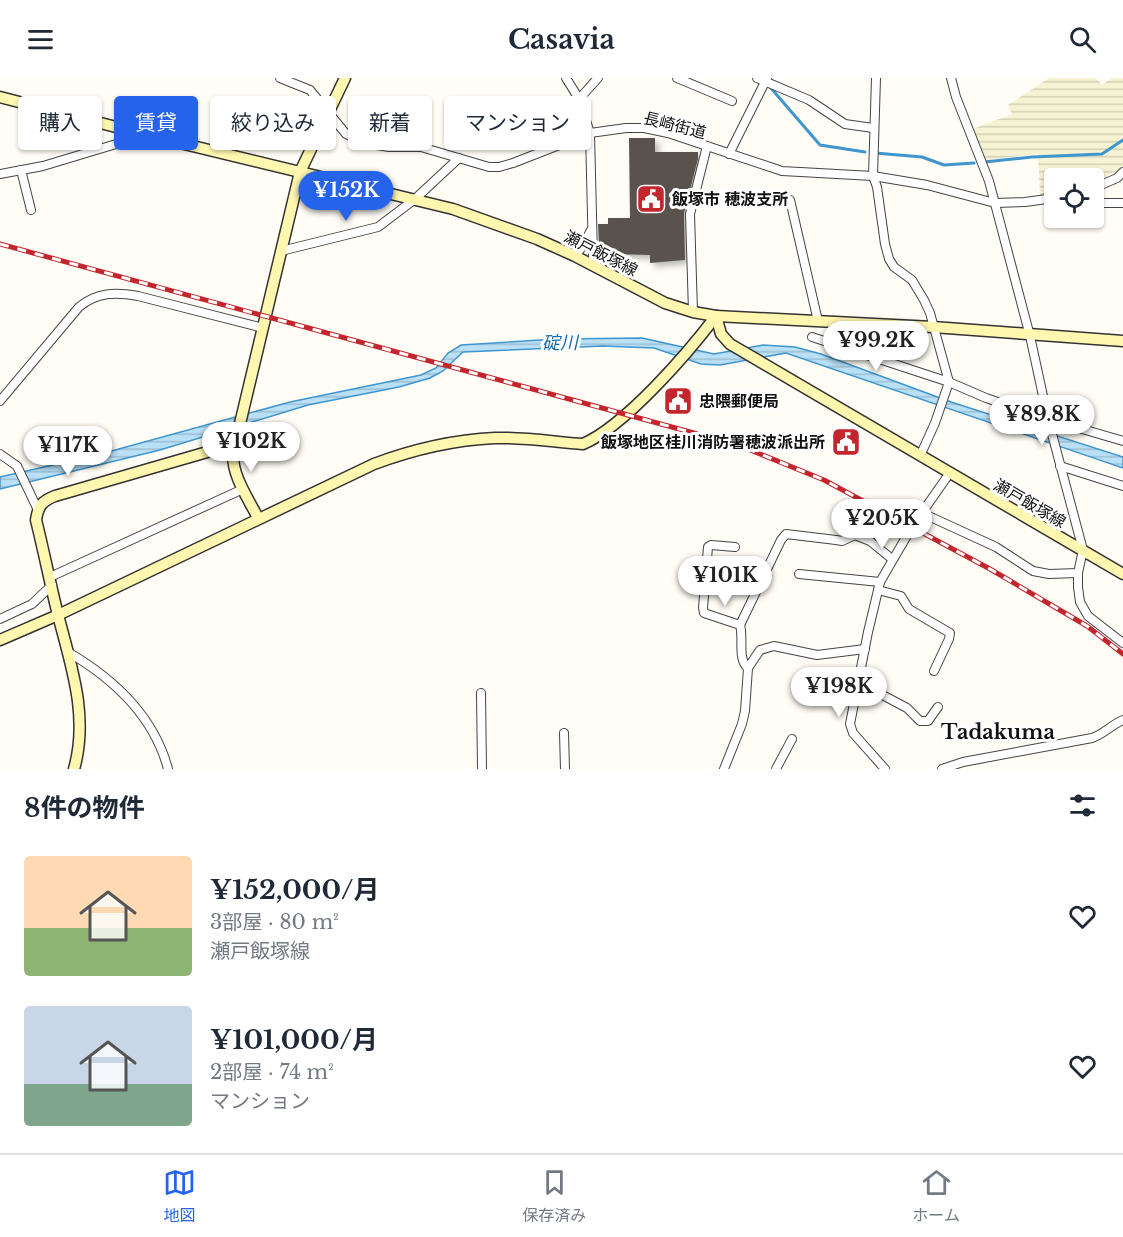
<!DOCTYPE html>
<html lang="ja">
<head>
<meta charset="utf-8">
<style>
  :root { --surface:#fff; --page:#f2f2f3; --text:#1f2937; --muted:#747a83; --line:#e0e1e3; --accent:#2563eb }
  body { margin:0; font-family:"Libre Baskerville","Noto Sans JP",serif; background:var(--page); color:var(--text); height:100vh; display:flex; flex-direction:column; font-size:22px; white-space:nowrap }
  * { box-sizing:border-box; margin:0 }
  p { font-size:20px; color:var(--muted) }
  .icon { flex:none; width:33px; height:33px; fill:none; stroke:currentColor; stroke-width:2; stroke-linecap:round; stroke-linejoin:round }
  .map { position:relative; height:691px; overflow:hidden }
  .details { display:flex; flex-direction:column; background:var(--surface); flex:1 }
  .details>* { flex:none }
  .hud { position:absolute; left:18px; top:18px; width:600px; height:54px; display:flex; gap:12px }
  .buttons { position:absolute; left:1044px; top:90px; display:grid; gap:12px }
  .buttons a { display:grid; place-items:center; width:60px; height:60px; border-radius:6px; background:var(--surface); box-shadow:0 2px 4px #0004; font-size:30px }
  .price { position:absolute; translate:-50% -51px; padding:0 14px; border-radius:21px; background:#fff; color:#222; font-size:20px; line-height:39px; filter:drop-shadow(0 2px 3px #0008) }
  .price::after { content:''; position:absolute; left:50%; top:36px; width:18px; height:14px; margin-left:-9px; background:inherit; clip-path:polygon(0 0,100% 0,50% 100%) }
  .price.on { background:var(--accent); color:#fff }
  ul { padding:0; list-style:none }
  li { display:flex; align-items:center; gap:18px; height:150px; padding:0 24px }
  li span { display:grid; place-items:center; flex:none; width:168px; height:120px; border-radius:6px; color:#555 }
  li>.icon { margin-inline-start:auto }
  span .icon { width:72px; height:72px; fill:#fffc; stroke-width:1 }
  li b { font-size:26px }
  h2 { display:flex; justify-content:space-between; align-items:center; height:72px; padding:0 24px; font-size:26px }
  .chip { padding:0 21px; border-radius:6px; background:var(--surface); box-shadow:0 2px 4px #0004; font-size:21px; line-height:54px }
  .chip.on { background:var(--accent); color:#fff }
  header { display:flex; justify-content:space-between; align-items:center; height:78px; padding:0 24px; background:var(--surface); font-size:27px; font-weight:800 }
  .menu { display:flex; justify-content:space-around; align-items:center; height:84px; border-top:2px solid var(--line); background:var(--surface); font-size:16px; color:var(--muted) }
  .menu a { display:grid; justify-items:center; gap:3px }
  .menu .on { color:var(--accent) }
  .map>svg:first-child { display:block }
</style>
</head>
<body>
<header><svg class="icon" aria-label="menu" viewBox="0 0 24 24"><path d="M4 6h16M4 12h16M4 18h16"/></svg>Casavia<svg class="icon" aria-label="search" viewBox="0 0 24 24"><circle cx="10" cy="10" r="6"/><path d="M15 15l6 6"/></svg></header>
<div class="map">
<svg width="1123" height="691" viewBox="0 0 1123 691">
  <defs>
    <pattern id="farmland-rules" width="6" height="5" patternUnits="userSpaceOnUse" patternTransform="scale(1.5)"><rect width="6" height="5" fill="#f6f3d4"/><path d="M0 2.5h6" fill="none" stroke="#d2cfb5"/></pattern>
    <pattern id="water-rules" width="6" height="5" patternUnits="userSpaceOnUse" patternTransform="scale(1.5)"><rect width="6" height="5" fill="#b9e0f7"/><path d="M0 2.5h6" fill="none" stroke="#9ebfd3"/></pattern>
    <filter id="shadow"><feDropShadow dx="4" dy="4" stdDeviation="3" flood-color="#0004"/></filter>
  </defs>
  <rect width="100%" height="100%" fill="#fffdf5"/>
  <polygon fill="url(#farmland-rules)" points="1049,0 1096,0 1102,7 1111,0 1123,0 1123,89 1094,105 1094,100 1054,100 1054,115 1040,117 1038,76 985,82 973,51 1012,36 1008,27"/>
  <polygon fill="url(#water-rules)" stroke="#3f96cf" stroke-width="1.5" points="642,260 714,276 763,267 795,269 821,276 951,324 1123,379 1123,390 786,275 720,287 701,286 654,270 603,268 463,274 443,293 430,300 399,309 308,327 160,372 0,411 0,399 97,377 290,324 421,297 436,290 448,275 461,267 557,261"/>
  <g fill="none" stroke-linecap="round" stroke-linejoin="round">
    <g stroke="#3f96cf" stroke-width="3">
      <polyline points="770,9 820,67 865,74"/>
      <polyline points="875,75 922,79 944,87 974,85"/>
      <polyline points="984,84 1032,79 1102,76 1123,62"/>
    </g>
  </g>
  <polygon fill="#5a524d" filter="url(#shadow)" points="629,60 655,60 655,74 698,74 698,81 684,135 685,182 650,185 650,177 608,176 608,169 599,169 598,146 608,146 608,140 630,140"/>
  <g fill="none" stroke-linecap="round" stroke-linejoin="round">
    <g stroke="#444" stroke-width="10">
      <g id="street">
        <polyline points="280,0 310,12 346,56 365,65 389,69 421,69 489,89 499,89 513,85 590,55 626,50 644,50 668,55 782,93 873,98 927,107 995,125 1025,124 1054,120"/>
        <polyline points="566,0 579,21 590,55 593,178 598,190"/>
        <polyline points="677,0 732,23"/>
        <polyline points="757,0 809,22 845,46 873,50"/>
        <polyline points="876,0 873,98 877,109 885,166 889,181 894,189 912,202 924,222 930,235 949,304 935,345 920,378"/>
        <polyline points="951,0 956,19 989,103 1030,258 1048,341 1083,472 1078,495 1078,509 1080,524 1088,538 1123,565"/>
        <polyline points="579,21 598,0"/>
        <polyline points="729,76 767,0"/>
        <polyline points="21,92 31,132"/>
        <polyline points="0,96 43,88 146,57"/>
        <polyline points="1094,110 1117,100 1123,94"/>
        <polyline points="790,122 818,243"/>
        <polyline points="1094,125 1123,125"/>
        <polyline points="281,173 378,149 415,121 459,80"/>
        <polyline points="575,178 582,169 591,152"/>
        <polyline points="693,234 690,136 707,68"/>
        <polyline points="812,259 949,304 986,320 1048,341 1123,363"/>
        <path d="M0,323L79,229C97,214 115,214 138,218L263,250"/>
        <polyline points="0,376 17,388 37,430"/>
        <polyline points="1060,388 1123,408"/>
        <polyline points="922,435 996,469 1033,493 1049,496 1078,495"/>
        <path d="M735,469L711,467L708,469L703,530L704,535L740,547C744,560 737,581 748,590"/>
        <polyline points="799,496 880,504"/>
        <polyline points="50,499 243,411"/>
        <polyline points="878,512 901,518 909,531 950,555 949,561 934,593"/>
        <polyline points="0,541 32,526 52,507"/>
        <polyline points="740,547 781,462 786,456 836,462 842,463 855,457 870,463 892,481"/>
        <path d="M68,574C114,601 154,638 168,691"/>
        <polyline points="858,604 907,630 920,643 928,643 938,629"/>
        <polyline points="481,615 482,691"/>
        <polyline points="564,655 565,691"/>
        <polyline points="724,691 742,646 745,633 748,590 760,572 774,568 817,577 865,571"/>
        <polyline points="776,691 792,661"/>
        <polyline points="885,691 853,655 850,646 868,554 880,504 912,449 949,396"/>
        <path d="M942,691L963,684L1092,660C1104,656 1111,647 1123,642"/>
      </g>
    </g>
    <g stroke="#333" stroke-width="13">
      <g id="secondary">
        <polyline points="0,19 147,57 453,131 537,161 575,178 665,225 693,234 716,238 721,256 730,266 1123,496"/>
        <path d="M258,440C248,420 232,398 233,375L300,94L345,0"/>
        <path d="M0,562L58,537L374,386C414,371 452,362 495,360C524,359 554,364 583,366C625,348 688,275 716,238L933,249L1123,263"/>
        <path d="M74,691C89,639 71,587 58,537C50,505 44,474 36,442C38,428 42,423 55,418L235,366"/>
      </g>
    </g>
    <use href="#street" stroke="#fff" stroke-width="8"/>
    <use href="#secondary" stroke="#fff6b0" stroke-width="10"/>
    <g stroke="#c4262e" stroke-width="5">
      <polyline id="rail" points="0,166 738,367 824,402 990,491 1087,548 1123,576"/>
    </g>
    <use href="#rail" stroke="#fff" stroke-width="3" stroke-dasharray="9" stroke-linecap="butt"/>
  </g>
  <defs>
    <g id="civic-square" transform="scale(1.5)"><rect x="-9" y="-9" width="18" height="18" rx="4" fill="#c4262e" stroke="#fff"/><path d="M-.6-6.5H3V-4.5H.6V-3L4-1V1h2V6H-6V1h2V-1L-.6-3ZM-1.2 2.5V6h2.4V2.5Z" fill="#fff"/></g>
  </defs>
  <g fill-rule="evenodd">
    <use href="#civic-square" x="651" y="121"/>
    <use href="#civic-square" x="678" y="323"/>
    <use href="#civic-square" x="846" y="364"/>
  </g>
  <g text-anchor="middle" dominant-baseline="central" stroke-width="6" stroke-linejoin="round" paint-order="stroke">
    <g font-size="16" fill="#111" stroke="#fff">
      <text transform="translate(675 47) rotate(14)">長崎街道</text>
      <text transform="translate(601 175) rotate(27)">瀬戸飯塚線</text>
      <text transform="translate(1030 425) rotate(30)">瀬戸飯塚線</text>
    </g>
    <g font-size="16" font-weight="bold" fill="#111" stroke="#fff" text-anchor="start">
      <text x="672" y="121">飯塚市 穂波支所</text>
      <text x="699" y="323">忠隈郵便局</text>
      <text x="825" y="364" text-anchor="end">飯塚地区桂川消防署穂波派出所</text>
    </g>
    <g font-size="18" font-style="italic" fill="#1768a6" stroke="#fff">
      <text transform="translate(560 265) rotate(-1)">碇川</text>
    </g>
    <g font-size="20" font-weight="bold" fill="#111" stroke="#fff">
      <text x="998" y="654">Tadakuma</text>
    </g>
  </g>
</svg>
<div class="buttons">
<a><svg class="icon" aria-label="locate" viewBox="0 0 24 24"><circle cx="12" cy="12" r="6"/><path d="M12 2v4M12 18v4M2 12h4M18 12h4"/></svg></a>
</div>
<b class="price on" style="left:346px;top:144px">¥152K</b>
<b class="price" style="left:876px;top:294px">¥99.2K</b>
<b class="price" style="left:1042px;top:368px">¥89.8K</b>
<b class="price" style="left:251px;top:395px">¥102K</b>
<b class="price" style="left:68px;top:399px">¥117K</b>
<b class="price" style="left:882px;top:472px">¥205K</b>
<b class="price" style="left:725px;top:529px">¥101K</b>
<b class="price" style="left:839px;top:640px">¥198K</b>
<div class="hud">
<a class="chip">購入</a>
<a class="chip on">賃貸</a>
<a class="chip">絞り込み</a>
<a class="chip">新着</a>
<a class="chip">マンション</a>
</div>
</div>
<section class="details">
<h2>8件の物件<svg class="icon" aria-label="filters" viewBox="0 0 24 24"><path d="M4 7h16M4 17h16"/><circle cx="9" cy="7" r="2"/><circle cx="15" cy="17" r="2"/></svg></h2>
<ul>
<li><span style="background:linear-gradient(#ffd9b3 60%,#8fb573 0)"><svg class="icon" aria-label="home" viewBox="0 0 24 24"><path d="M3 11l9-7 9 7M6 9v11h12V9"/></svg></span><div><b>¥152,000/月</b><p>3部屋 · 80 m²</p><p>瀬戸飯塚線</p></div><svg class="icon" aria-label="heart" viewBox="0 0 24 24"><path d="M12 20l-8-8c-3-5 5-10 8-4 3-6 11-1 8 4z"/></svg></li>
<li><span style="background:linear-gradient(#c9d6e8 65%,#7fa58c 0)"><svg class="icon" aria-label="home" viewBox="0 0 24 24"><path d="M3 11l9-7 9 7M6 9v11h12V9"/></svg></span><div><b>¥101,000/月</b><p>2部屋 · 74 m²</p><p>マンション</p></div><svg class="icon" aria-label="heart" viewBox="0 0 24 24"><path d="M12 20l-8-8c-3-5 5-10 8-4 3-6 11-1 8 4z"/></svg></li>
</ul>
</section>
<nav class="menu">
<a class="on"><svg class="icon" aria-label="map" viewBox="0 0 24 24"><path d="M3 6l6-2 6 2 6-2v14l-6 2-6-2-6 2zM9 4v14M15 6v14"/></svg>地図</a>
<a><svg class="icon" aria-label="saved" viewBox="0 0 24 24"><path d="M7 4h10v16l-5-4-5 4z"/></svg>保存済み</a>
<a><svg class="icon" aria-label="home" viewBox="0 0 24 24"><path d="M3 11l9-7 9 7M6 9v11h12V9"/></svg>ホーム</a>
</nav>
</body>
</html>
